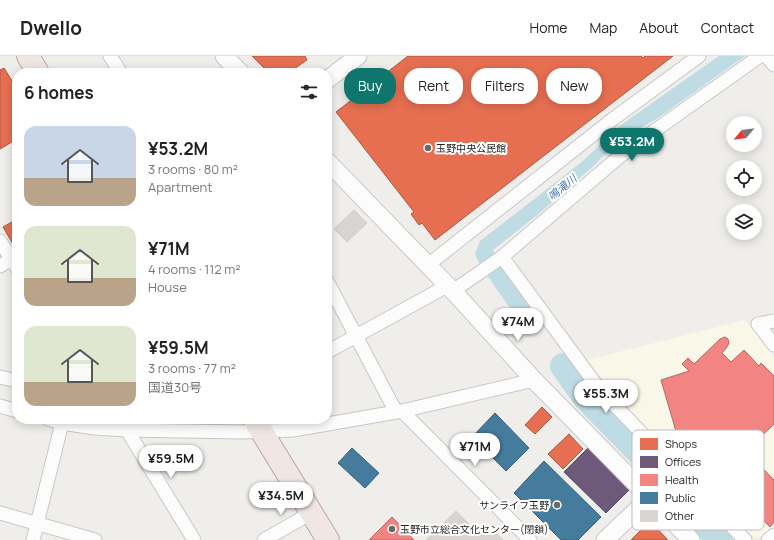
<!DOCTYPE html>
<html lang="en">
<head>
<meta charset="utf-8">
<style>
  :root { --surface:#fff; --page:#f6f6f6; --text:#222; --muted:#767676; --line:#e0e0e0; --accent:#0f766e }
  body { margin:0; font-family:Manrope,"Noto Sans JP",sans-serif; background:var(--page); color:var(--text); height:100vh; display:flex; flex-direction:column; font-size:15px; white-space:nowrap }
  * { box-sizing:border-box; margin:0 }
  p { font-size:13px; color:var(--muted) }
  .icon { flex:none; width:22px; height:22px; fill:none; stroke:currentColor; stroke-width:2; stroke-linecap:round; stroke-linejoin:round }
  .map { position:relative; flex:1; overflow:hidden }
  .drawer { position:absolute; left:12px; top:12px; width:320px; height:356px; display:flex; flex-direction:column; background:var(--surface); border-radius:16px; box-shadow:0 2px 10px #0003 }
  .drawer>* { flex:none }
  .top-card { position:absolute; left:344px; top:12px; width:370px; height:36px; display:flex; gap:8px }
  .needle { width:26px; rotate:241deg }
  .fabs { position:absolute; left:726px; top:60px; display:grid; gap:8px }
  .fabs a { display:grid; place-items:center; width:36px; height:36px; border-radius:50%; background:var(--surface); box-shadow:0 2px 10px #0003; font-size:20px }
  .price { position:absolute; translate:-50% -34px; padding:0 9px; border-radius:14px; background:#fff; color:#222; font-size:13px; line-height:26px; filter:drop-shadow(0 1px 2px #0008) }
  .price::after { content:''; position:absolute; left:50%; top:24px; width:12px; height:9px; margin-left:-6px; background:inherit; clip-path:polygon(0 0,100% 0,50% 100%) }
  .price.selected { background:var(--accent); color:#fff }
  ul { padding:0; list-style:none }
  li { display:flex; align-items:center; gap:12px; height:100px; padding:0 12px }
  li span { display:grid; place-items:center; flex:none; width:112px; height:80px; border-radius:12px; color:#555 }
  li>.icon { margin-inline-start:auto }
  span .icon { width:48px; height:48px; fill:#fffc; stroke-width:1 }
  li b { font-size:17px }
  h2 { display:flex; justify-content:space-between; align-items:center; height:48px; padding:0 12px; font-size:17px }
  .pill { padding:0 14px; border-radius:16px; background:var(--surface); box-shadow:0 2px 10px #0003; font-size:14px; line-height:36px }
  .pill.selected { background:var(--accent); color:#fff }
  header { display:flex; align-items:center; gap:24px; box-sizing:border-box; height:56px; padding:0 20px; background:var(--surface); border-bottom:1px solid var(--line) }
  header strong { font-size:19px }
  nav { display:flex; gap:22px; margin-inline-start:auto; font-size:14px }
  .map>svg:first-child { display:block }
</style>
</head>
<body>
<header>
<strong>Dwello</strong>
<nav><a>Home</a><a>Map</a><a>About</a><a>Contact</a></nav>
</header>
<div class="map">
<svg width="774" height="484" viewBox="0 0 774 484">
  <rect width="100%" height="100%" fill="#f0eeeb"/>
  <polygon fill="#f8f7e8" points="745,264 774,300 774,472 764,480 759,482 754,481 749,478 607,332 587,304"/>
  <g fill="#e0dfde">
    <polygon points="570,306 594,341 658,409 648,418 586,353 555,311"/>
    <polygon points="682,434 729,484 712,484 673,443"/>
  </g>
  <polygon fill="#bfdbe3" points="719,0 745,0 658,62 623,82 600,103 597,107 541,156 493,194 503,213 539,265 526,274 495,231 479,207 475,198 480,185 583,105 618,71"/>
  <g fill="#e76f51" stroke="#ac5843">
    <polygon points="252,0 305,0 307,4 288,17 269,17"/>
    <polygon points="408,0 641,0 643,2 645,0 673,0 435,184 422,167 419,169 411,158 414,156 336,56"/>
    <polygon points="4,12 17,33 17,83 0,93 0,14"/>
    <polygon points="17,163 17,188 14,190 3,171"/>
    <polygon points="542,351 552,361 535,378 525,369"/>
    <polygon points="569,378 583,393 563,413 548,398"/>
    <polygon points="650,465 668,484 631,484"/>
  </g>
  <polygon fill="#6d597a" stroke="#564860" points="588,392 630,433 606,457 564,416"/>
  <g fill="#f28482" stroke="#b46765">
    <polygon points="725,281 728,283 729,287 727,291 722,297 731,306 744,294 759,310 761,307 774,320 774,368 746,395 774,424 774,466 770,471 726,425 719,426 678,382 661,324 689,315 682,308 688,302 694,308 720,283"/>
    <polygon points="392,461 414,484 369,484"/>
  </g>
  <g fill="#457b9d" stroke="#3a6078">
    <polygon points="495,357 529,392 506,415 472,381"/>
    <polygon points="352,392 379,417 365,432 338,407"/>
    <polygon points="544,405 601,461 578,484 561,484 514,437"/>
  </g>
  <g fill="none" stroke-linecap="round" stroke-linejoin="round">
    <polyline stroke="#bfdbe3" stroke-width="4.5" points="0,199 0,200"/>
    <polyline stroke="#bfdbe3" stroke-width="26" points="563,310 585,341 641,398 720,484"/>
  </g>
  <g fill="#d7d4d2" stroke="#d3d0cc">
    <polygon points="354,154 367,167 347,186 334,173"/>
    <polygon points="456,455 476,475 495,476 503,484 426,484"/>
  </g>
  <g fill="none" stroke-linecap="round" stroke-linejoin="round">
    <g stroke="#c9c8c7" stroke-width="15">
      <g id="minor">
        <polyline points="110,0 121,17"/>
        <polyline points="766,0 774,9"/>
        <polyline points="0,185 17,212"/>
        <polyline points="502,201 600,334 745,484"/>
        <polyline points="428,209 613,63 699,0"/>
        <polyline points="0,210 17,200"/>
        <polyline points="327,225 396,356"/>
        <polyline points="453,235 502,201 626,95 760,0"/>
        <polyline points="774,265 758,268 774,289"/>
        <polyline points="327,296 447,230"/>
        <polyline points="0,321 17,325"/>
        <polyline points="0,350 17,355"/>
        <polyline points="402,355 530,484"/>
        <polyline points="48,363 62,367 94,372 127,374 242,376 293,374 402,355 534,324"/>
        <polyline points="127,374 194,484"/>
        <polyline points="0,457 95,484"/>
        <polyline points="33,484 62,367"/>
        <polyline points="264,484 311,457"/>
        <polyline points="768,484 774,479"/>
      </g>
    </g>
    <g stroke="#c9c8c7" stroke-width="19">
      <g id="tertiary">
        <polyline points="224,0 241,17"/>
        <polyline points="327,24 358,0"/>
        <polyline points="327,105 453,235 534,324 691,484"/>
        <polyline points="605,484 678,415"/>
      </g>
    </g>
    <g stroke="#c5a2ac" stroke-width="24">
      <g id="trunk">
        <polyline points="28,0 38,17"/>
        <polyline points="254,363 328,484"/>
      </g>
    </g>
    <use href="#minor" stroke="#fdfcfc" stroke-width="13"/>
    <use href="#tertiary" stroke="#fdfcfc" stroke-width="17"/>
    <use href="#trunk" stroke="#f0e6e4" stroke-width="22"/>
  </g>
  <g fill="#6a6968" stroke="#fff" stroke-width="1.5">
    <circle cx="428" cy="92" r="4"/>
    <circle cx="557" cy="449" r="4"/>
    <circle cx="392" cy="473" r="4"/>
  </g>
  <g text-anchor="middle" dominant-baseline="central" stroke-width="4" stroke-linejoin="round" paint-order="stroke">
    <g font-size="10" fill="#222" stroke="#fff" text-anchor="start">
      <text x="436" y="92">玉野中央公民館</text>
      <text x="549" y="449" text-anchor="end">サンライフ玉野</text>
      <text x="400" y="473">玉野市立総合文化センター(閉鎖)</text>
    </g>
    <g font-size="11" font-style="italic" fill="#4a7aab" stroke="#fff">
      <text transform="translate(562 131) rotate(-39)">鳴滝川</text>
    </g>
  </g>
  <rect x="632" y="374" width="132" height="100" rx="6" fill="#fff" stroke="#bdbdbd" stroke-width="1"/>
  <rect x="640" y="382" width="18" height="12" fill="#e76f51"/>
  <rect x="640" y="400" width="18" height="12" fill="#6d597a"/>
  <rect x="640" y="418" width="18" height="12" fill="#f28482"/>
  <rect x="640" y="436" width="18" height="12" fill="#457b9d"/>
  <rect x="640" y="454" width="18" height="12" fill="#d7d4d2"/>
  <g font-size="11" fill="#222">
    <text x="665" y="392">Shops</text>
    <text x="665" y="410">Offices</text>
    <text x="665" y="428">Health</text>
    <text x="665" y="446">Public</text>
    <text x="665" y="464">Other</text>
  </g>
</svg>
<div class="fabs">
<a><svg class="needle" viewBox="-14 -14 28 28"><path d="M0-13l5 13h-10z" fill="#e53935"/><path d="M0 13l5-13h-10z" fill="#767676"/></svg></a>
<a><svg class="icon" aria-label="locate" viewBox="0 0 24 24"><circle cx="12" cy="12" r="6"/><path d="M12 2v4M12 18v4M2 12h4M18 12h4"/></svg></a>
<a><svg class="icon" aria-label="layers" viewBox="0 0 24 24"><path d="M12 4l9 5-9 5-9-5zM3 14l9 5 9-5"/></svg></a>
</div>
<b class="price selected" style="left:632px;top:106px">¥53.2M</b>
<b class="price" style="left:518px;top:286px">¥74M</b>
<b class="price" style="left:606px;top:358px">¥55.3M</b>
<b class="price" style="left:475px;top:411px">¥71M</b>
<b class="price" style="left:171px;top:423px">¥59.5M</b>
<b class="price" style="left:281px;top:460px">¥34.5M</b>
<div class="top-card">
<a class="pill selected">Buy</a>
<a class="pill">Rent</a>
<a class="pill">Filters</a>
<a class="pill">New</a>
</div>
<section class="drawer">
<h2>6 homes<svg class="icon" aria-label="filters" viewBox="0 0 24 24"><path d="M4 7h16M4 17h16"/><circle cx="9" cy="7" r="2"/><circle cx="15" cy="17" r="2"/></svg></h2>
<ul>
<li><span style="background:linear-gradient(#c9d6e8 65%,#b9a48a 0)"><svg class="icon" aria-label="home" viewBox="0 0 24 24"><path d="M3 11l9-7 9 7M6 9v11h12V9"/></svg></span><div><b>¥53.2M</b><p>3 rooms · 80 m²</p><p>Apartment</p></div></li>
<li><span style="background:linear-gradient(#dfe7d0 65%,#b9a48a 0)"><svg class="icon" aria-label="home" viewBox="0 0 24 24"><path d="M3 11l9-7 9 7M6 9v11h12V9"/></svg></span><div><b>¥71M</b><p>4 rooms · 112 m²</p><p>House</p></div></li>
<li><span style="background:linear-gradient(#dfe7d0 70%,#b9a48a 0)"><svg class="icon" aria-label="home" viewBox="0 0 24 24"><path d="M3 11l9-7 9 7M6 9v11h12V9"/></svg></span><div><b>¥59.5M</b><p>3 rooms · 77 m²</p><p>国道30号</p></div></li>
</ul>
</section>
</div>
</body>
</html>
